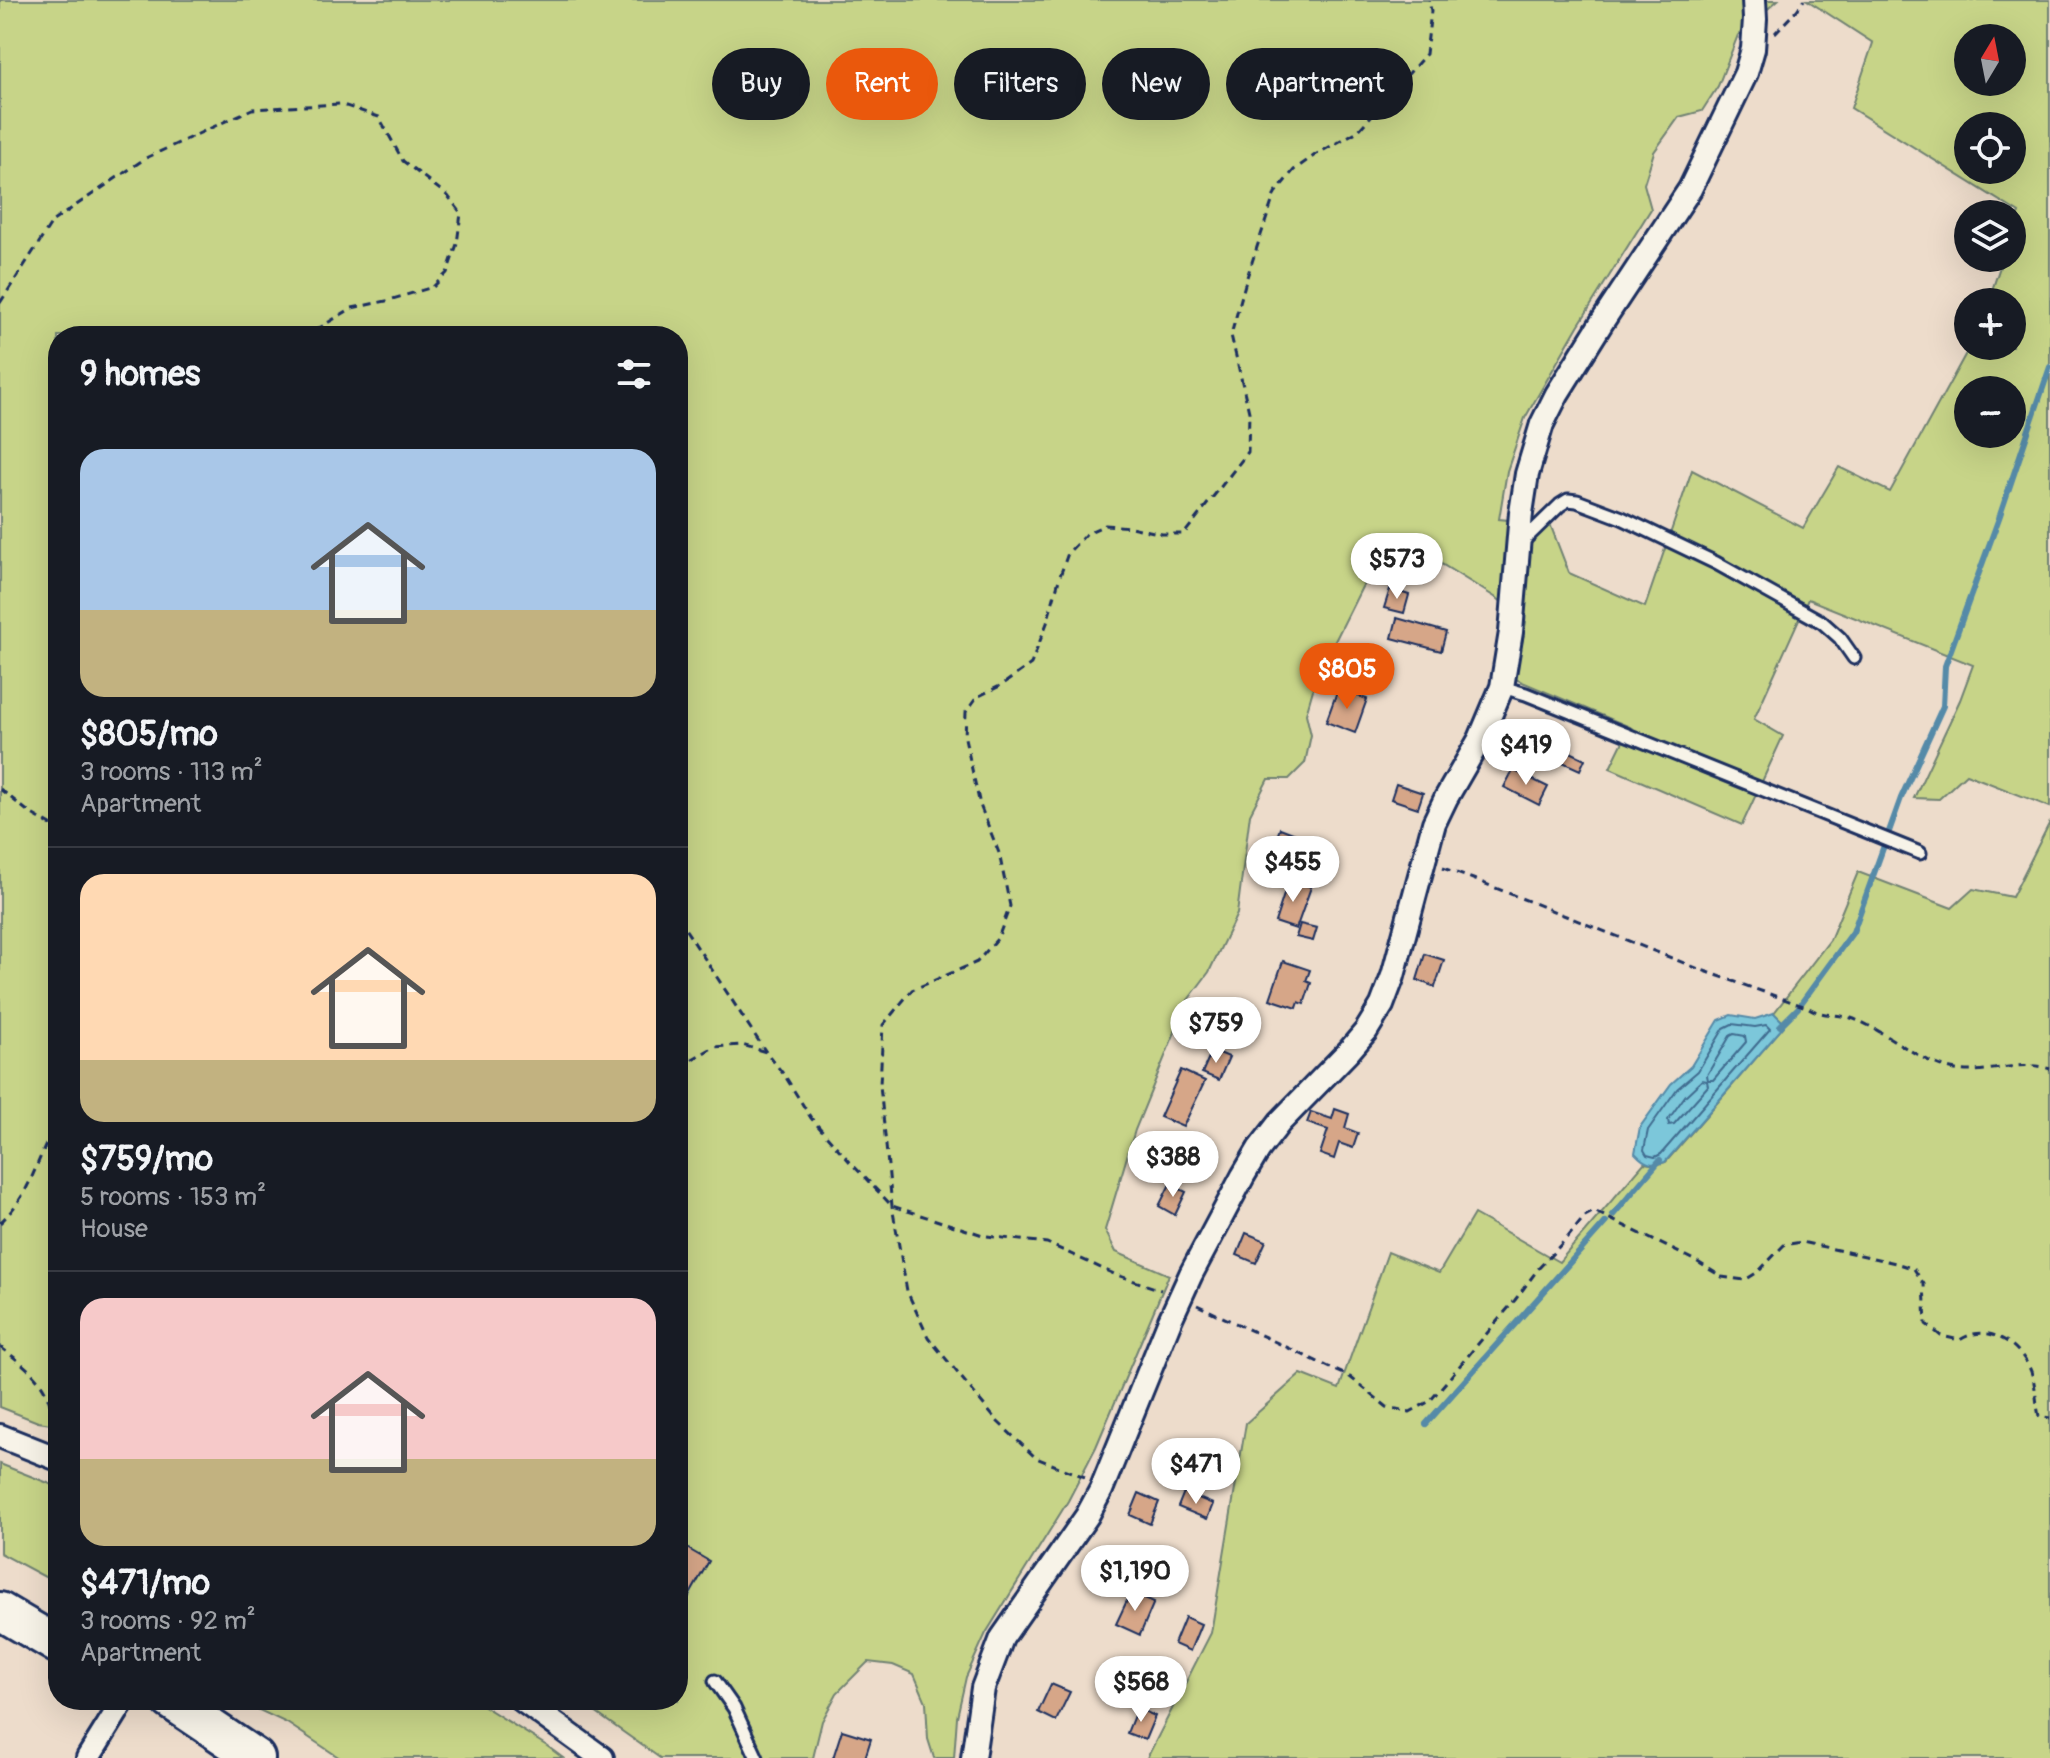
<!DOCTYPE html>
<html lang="en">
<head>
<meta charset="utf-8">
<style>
  :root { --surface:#171b24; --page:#20242c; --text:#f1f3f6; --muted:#9ea1a6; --line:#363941; --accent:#ea580c }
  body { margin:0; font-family:Pangolin,sans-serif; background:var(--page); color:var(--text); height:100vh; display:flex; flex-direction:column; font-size:30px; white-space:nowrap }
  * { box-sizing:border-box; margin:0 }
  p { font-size:26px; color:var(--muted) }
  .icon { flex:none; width:44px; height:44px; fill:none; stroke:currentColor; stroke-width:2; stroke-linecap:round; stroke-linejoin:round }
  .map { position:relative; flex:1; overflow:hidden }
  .side { position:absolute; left:48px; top:326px; width:640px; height:1384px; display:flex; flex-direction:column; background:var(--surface); border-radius:32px; box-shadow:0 8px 32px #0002 }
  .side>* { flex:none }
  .hud { position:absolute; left:712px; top:48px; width:760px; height:72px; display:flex; gap:16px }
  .needle { width:52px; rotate:10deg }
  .fabs { position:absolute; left:1954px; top:24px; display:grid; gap:16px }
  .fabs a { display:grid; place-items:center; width:72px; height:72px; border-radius:50%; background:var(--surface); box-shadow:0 8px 32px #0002; font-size:40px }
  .price { position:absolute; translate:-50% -68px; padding:0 18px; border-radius:28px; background:#fff; color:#222; font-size:26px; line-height:52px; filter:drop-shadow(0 2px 4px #0008) }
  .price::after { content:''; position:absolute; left:50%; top:48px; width:24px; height:18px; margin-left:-12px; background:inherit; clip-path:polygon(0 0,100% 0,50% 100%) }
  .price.active { background:var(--accent); color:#fff }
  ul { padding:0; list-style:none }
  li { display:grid; align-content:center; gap:16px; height:424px; padding:0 32px }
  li+li { border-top:2px solid var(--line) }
  li span { display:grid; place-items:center; height:248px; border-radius:24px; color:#555 }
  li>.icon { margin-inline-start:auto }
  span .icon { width:144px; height:144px; fill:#fffc; stroke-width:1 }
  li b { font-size:34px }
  h2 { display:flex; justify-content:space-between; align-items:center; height:96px; padding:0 32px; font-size:34px }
  .chip { padding:0 28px; border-radius:36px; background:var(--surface); box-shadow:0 8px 32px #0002; font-size:28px; line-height:72px }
  .chip.active { background:var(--accent); color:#fff }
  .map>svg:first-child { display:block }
</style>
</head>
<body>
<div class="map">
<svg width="2050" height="1758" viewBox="0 0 2050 1758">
  <rect width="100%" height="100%" fill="#eddccb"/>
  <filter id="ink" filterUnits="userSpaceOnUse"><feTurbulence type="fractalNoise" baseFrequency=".0125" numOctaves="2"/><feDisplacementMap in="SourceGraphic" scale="16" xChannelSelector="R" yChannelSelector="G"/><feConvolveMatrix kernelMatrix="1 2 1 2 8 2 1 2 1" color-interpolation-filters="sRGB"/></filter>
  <g filter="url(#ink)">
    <g fill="#c7d488" stroke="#718273" stroke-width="2" fill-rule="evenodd">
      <path d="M0,0H1778L1738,35L1718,86L1702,111L1679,117L1654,152L1644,184L1651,209L1578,326L1525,418L1507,471L1499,519L1550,524L1569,573L1645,607L1692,470L1803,528L1839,467L1890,492L1970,346H2012V302H1988L2003,258H2012V234L2019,213L1851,108L1873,43L1807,0H2050V807L1966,774L1939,799L1914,798L1960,700L1973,665L1808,599L1754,719L1783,736L1742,825L1610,768L1630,727L1515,679L1526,622L1498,599L1443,565L1411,550H1390L1362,587L1316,679L1306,714L1311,735L1305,763L1289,779H1268L1250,814L1237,914L1209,972L1188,1000L1135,1130L1105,1230L1116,1252L1169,1275L1096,1447L1068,1501L986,1633L966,1677L957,1717L954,1758H934L928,1739L926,1702L914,1674L893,1665L868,1662L837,1693L822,1721L813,1758H660L578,1700H678V336H58V1425L38,1422L0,1407ZM1968,38H2012V82H1968ZM1968,126H2012V170H1968ZM1968,390H2012V434H1968Z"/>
      <polygon points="2050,822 2050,1758 1147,1758 1211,1633 1246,1423 1301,1374 1339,1389 1388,1252 1439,1273 1474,1214 1559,1262 1644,1163 1656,1165 1666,1162 1784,1026 1783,1022 1774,1013 1830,940 1858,872 1952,908 1973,889 2012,897"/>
      <polygon points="0,1464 58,1487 58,1584 0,1553"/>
      <polygon points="238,1700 474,1700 547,1746 563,1758 340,1758 287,1723"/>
    </g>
    <path fill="#7bc7da" stroke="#558aa8" stroke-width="2" d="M1774,1013L1783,1022L1784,1026L1665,1162C1652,1166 1645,1164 1635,1153L1640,1127L1671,1084L1691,1066L1719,1020L1731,1015L1755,1019Z"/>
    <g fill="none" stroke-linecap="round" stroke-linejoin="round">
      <g stroke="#416c90" stroke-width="2">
        <polygon points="1732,1024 1755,1027 1766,1025 1770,1029 1661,1154 1655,1157 1647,1155 1644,1150 1648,1130 1677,1089 1698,1071 1724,1028"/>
        <polygon points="1734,1034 1745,1036 1746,1042 1713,1080 1708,1080 1707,1075 1730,1036"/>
        <polygon points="1702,1080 1707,1081 1708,1086 1674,1124 1669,1125 1668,1120 1685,1096"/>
      </g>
      <g stroke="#558aa8" stroke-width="6">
        <polyline points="1802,1002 1853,932 1901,798 1943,706 1945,666 1999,518 2050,367"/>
        <polyline points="1780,1026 1798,1008"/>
        <polyline points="1613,1215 1660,1160"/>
        <polyline points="1426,1424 1606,1222"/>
      </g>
    </g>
    <g fill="#d6a688" stroke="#1b2f5e" stroke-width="2">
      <polygon points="1390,589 1409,595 1404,613 1384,608"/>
      <polygon points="1397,618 1446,632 1441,651 1392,638"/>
      <polygon points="1338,689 1367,699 1355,733 1326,722"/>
      <polygon points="1562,748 1585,759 1580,770 1556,759"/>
      <polygon points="1513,770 1548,787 1539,805 1504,787"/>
      <polygon points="1396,784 1423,793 1418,808 1391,799"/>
      <polygon points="1280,828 1306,838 1301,851 1294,849 1286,870 1268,864"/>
      <polygon points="1289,879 1311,887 1296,929 1275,922"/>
      <polygon points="1300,924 1317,928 1313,941 1296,937"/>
      <polygon points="1425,954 1444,960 1435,987 1417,980"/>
      <polygon points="1283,961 1310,970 1306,981 1311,983 1304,1004 1299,1002 1297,1008 1270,999"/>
      <polygon points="1212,1050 1229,1057 1219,1080 1202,1073"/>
      <polygon points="1181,1070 1205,1081 1183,1127 1160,1117"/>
      <polygon points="1335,1109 1349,1114 1345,1128 1358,1133 1353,1148 1339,1143 1334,1159 1320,1154 1328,1130 1307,1123 1311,1112 1332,1119"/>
      <polygon points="1170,1184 1186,1192 1175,1215 1159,1206"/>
      <polygon points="1246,1233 1266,1241 1256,1263 1237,1255"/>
      <polygon points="1184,1492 1213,1504 1207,1519 1178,1507"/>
      <polygon points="1139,1493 1159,1502 1150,1524 1130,1515"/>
      <polygon points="678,1543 709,1561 688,1598 678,1592"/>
      <polygon points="1131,1592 1154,1602 1140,1635 1116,1624"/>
      <polygon points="1185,1617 1201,1624 1190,1651 1174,1644"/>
      <polygon points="1051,1684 1070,1692 1056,1721 1038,1712"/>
      <polygon points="1137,1708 1155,1716 1145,1740 1127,1733"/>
      <polygon points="842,1730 871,1739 865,1758 833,1758"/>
    </g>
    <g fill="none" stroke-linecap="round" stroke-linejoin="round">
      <g stroke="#1b2f5e" stroke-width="17">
        <g id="service">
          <polyline points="1520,544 1560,505 1568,500 1577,501 1622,518 1716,563 1822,622 1840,638 1854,658"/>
          <polyline points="1502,687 1526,694 1920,853"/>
          <polyline points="715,1681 734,1708 757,1758"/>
        </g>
      </g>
      <g stroke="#1b2f5e" stroke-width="28">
        <g id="minor">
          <polyline points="0,1436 58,1459"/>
          <polyline points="522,1700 602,1758"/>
          <polyline points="88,1758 124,1700"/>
          <polyline points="973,1758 983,1688 1002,1638 1087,1516 1101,1490 1170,1320 1191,1274 1243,1176 1259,1149 1280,1122 1349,1051 1366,1031 1382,1005 1393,976 1434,823 1446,798 1480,739 1502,687 1511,632 1521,513 1527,474 1542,424 1557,394 1602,322 1690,189 1746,73 1753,49 1755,19 1754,0"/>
        </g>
      </g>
      <g stroke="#1b2f5e" stroke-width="42">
        <g id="trunk">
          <polyline points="0,1611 58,1645"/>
          <polyline points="170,1700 256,1758"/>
        </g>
      </g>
      <g stroke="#1b2f5e" stroke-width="3" stroke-dasharray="8 6" stroke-linecap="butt">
        <polyline points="1775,33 1797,10 1804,0"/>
        <polyline points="0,303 53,221 146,158 252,109 340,104 379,117 403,161 448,196 461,213 457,244 447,273 433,287 386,301 352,308 306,336"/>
        <polyline points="0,789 30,813 58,829"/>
        <path d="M1443,868L1473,879L1699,969L1809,1008C1821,1016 1837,1014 1851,1018C1886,1030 1915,1060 1951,1069C1984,1077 2019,1058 2050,1069"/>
        <polyline points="678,918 766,1052"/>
        <polyline points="678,1061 689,1061 714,1047 742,1045 766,1052 785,1076 811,1118 850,1162 892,1206 986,1236 1047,1243 1114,1274 1161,1290"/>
        <path d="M0,1223C11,1212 20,1201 27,1187C38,1166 44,1143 58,1124"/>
        <path d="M1197,1305L1350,1377L1387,1407L1410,1412L1430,1401L1515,1300L1538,1269L1568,1237L1585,1216L1594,1211L1696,1261L1722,1277L1745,1280L1758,1272L1784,1245L1802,1242L1896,1263L1914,1269L1924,1284L1926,1324L1941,1336L1960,1340C1989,1320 2026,1348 2033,1378C2036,1390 2036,1403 2039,1416L2050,1418"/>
        <path d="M0,1347C22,1363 46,1380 51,1409C53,1416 51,1426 50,1434"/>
        <polyline points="1085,1477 1036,1458 997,1421 928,1337 907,1291 892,1206 880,1085 883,1025 912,990 977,962 998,938 1010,906 999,853 980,805 965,738 966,712 977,697 1002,685 1031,664 1047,623 1060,576 1068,553 1087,533 1105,525 1131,527 1162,534 1184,534 1248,452 1249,412 1231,335 1247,277 1275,193 1294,170 1315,155 1358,131 1426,54 1431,11 1429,0"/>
      </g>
      <use href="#service" stroke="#f7f3e8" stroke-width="11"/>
      <use href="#minor" stroke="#f7f3e8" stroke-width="22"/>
      <use href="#trunk" stroke="#f7f3e8" stroke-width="36"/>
    </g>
  </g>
</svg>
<div class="fabs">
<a><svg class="needle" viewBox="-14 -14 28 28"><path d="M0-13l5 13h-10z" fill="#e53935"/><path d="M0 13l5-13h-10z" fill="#9ea1a6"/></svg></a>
<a><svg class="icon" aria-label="locate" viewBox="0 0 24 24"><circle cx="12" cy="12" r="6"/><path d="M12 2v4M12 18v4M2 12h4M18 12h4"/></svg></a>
<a><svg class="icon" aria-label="layers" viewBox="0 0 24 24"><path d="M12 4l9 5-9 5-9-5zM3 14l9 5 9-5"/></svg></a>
<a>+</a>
<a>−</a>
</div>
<b class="price" style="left:1397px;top:601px">$573</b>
<b class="price active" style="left:1347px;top:711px">$805</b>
<b class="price" style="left:1526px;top:787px">$419</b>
<b class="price" style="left:1293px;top:904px">$455</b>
<b class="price" style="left:1216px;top:1065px">$759</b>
<b class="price" style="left:1173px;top:1199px">$388</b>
<b class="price" style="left:1196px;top:1506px">$471</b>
<b class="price" style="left:1135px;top:1613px">$1,190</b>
<b class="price" style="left:1141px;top:1724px">$568</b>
<div class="hud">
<a class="chip">Buy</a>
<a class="chip active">Rent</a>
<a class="chip">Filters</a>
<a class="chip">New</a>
<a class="chip">Apartment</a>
</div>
<section class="side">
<h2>9 homes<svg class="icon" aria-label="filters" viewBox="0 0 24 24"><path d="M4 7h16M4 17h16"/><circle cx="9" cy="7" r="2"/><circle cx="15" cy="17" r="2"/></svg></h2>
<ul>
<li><span style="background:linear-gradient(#a9c7e8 65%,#c2b280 0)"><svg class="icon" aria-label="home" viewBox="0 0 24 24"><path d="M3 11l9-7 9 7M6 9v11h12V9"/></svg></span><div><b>$805/mo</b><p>3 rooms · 113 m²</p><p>Apartment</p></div></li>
<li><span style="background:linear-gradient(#ffd9b3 75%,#c2b280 0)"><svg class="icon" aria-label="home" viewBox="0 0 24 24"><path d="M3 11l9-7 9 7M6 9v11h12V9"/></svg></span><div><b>$759/mo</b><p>5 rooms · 153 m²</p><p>House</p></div></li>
<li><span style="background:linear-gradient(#f6c9c9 65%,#c2b280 0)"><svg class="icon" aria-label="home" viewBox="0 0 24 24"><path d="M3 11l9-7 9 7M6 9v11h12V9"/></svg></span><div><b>$471/mo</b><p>3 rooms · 92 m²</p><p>Apartment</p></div></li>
</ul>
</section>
</div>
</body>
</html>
